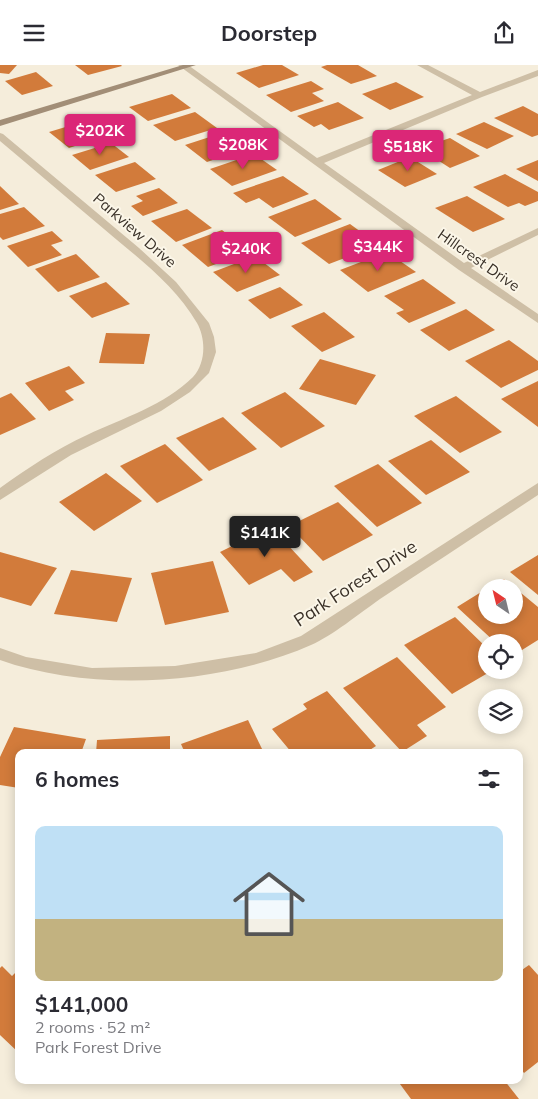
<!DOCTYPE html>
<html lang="en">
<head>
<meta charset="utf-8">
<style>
  :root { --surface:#fff; --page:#f7f7f7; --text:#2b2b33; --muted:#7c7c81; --accent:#db2777 }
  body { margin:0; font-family:Mulish,sans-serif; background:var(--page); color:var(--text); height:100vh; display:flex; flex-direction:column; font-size:19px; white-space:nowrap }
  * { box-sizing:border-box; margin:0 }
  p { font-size:16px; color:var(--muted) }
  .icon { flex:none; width:28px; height:28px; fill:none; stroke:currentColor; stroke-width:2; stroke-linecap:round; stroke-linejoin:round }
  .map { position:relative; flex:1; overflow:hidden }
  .sheet { position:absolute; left:15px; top:684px; width:508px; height:335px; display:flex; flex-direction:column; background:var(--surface); border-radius:10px; box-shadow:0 2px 12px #0003 }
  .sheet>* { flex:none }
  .needle { width:32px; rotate:325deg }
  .buttons { position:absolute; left:478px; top:514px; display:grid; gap:10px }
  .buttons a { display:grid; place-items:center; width:45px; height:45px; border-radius:50%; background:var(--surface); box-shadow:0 2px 12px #0003; font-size:25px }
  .price { position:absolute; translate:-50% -42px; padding:0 11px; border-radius:5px; background:var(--accent); color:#fff; font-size:16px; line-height:32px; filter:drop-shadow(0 1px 2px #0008) }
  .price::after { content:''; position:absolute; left:50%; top:30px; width:15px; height:11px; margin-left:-8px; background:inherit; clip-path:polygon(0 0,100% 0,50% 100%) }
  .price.selected { background:#222; color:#fff }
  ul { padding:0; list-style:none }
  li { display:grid; align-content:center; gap:10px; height:265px; padding:0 20px }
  li span { display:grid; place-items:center; height:155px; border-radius:10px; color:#555 }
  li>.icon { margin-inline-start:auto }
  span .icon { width:90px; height:90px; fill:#fffc; stroke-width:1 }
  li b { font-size:21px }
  h2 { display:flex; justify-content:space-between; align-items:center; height:60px; padding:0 20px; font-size:21px }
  header { display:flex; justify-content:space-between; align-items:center; height:65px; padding:0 20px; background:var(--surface); font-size:22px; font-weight:700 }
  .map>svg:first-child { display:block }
</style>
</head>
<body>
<header><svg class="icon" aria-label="menu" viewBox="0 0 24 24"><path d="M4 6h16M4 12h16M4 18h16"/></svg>Doorstep<svg class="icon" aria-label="share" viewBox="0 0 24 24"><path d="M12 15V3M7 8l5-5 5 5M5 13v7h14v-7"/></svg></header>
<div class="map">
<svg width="538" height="1034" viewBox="0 0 538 1034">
  <rect width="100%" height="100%" fill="#f5eddb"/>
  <g fill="#d27b3b">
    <polygon points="0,0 17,0 9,9 0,8"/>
    <polygon points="75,0 121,0 122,1 88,10"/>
    <polygon points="263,0 282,0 299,10 259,23 236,8"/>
    <polygon points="327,0 358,0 377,11 351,19 321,2"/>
    <polygon points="36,7 53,21 22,30 5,16"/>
    <polygon points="311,16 324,24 312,28 324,36 291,47 266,30"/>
    <polygon points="396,17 424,32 390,45 362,29"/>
    <polygon points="172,29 191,43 148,56 129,42"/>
    <polygon points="338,37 364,53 329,65 321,59 314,62 297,51"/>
    <polygon points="523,41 538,49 538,70 532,72 494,53"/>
    <polygon points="195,47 217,63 175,76 153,60"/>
    <polygon points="82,57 102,72 69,83 49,67"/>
    <polygon points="484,57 514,71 487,84 456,69"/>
    <polygon points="225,67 248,83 207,97 185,80"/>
    <polygon points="450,73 480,91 450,103 425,87 440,81 435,78"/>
    <polygon points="111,78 129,92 90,105 72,90"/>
    <polygon points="254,89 277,105 232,121 210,104"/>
    <polygon points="410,92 437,109 405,122 378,105"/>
    <polygon points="538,95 538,116 516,104"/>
    <polygon points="135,97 156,114 116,127 95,110"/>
    <polygon points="505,109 538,127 538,136 525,141 519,138 508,142 473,122"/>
    <polygon points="283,111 309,129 273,143 259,133 246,138 233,128"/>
    <polygon points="0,121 19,139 0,145"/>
    <polygon points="159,123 178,138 143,151 131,141 143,136 136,131"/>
    <polygon points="467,131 505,154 473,167 435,143"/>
    <polygon points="315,134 342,154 295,172 268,152"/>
    <polygon points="24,142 45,161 3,175 0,172 0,149"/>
    <polygon points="187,144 212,163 176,177 151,156"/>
    <polygon points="350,159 379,180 329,199 301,178"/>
    <polygon points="222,165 249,187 208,202 182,180"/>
    <polygon points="52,166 63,176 51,180 62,190 28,202 7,181"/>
    <polygon points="387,187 416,207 368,227 340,205"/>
    <polygon points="76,189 100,212 58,227 35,204"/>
    <polygon points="255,191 280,210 237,227 213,207"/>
    <polygon points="423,214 456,238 409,258 396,248 404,245 384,231"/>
    <polygon points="106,217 130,239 92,253 69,231"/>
    <polygon points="280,222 303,240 270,254 248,235"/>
    <polygon points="466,244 495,265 449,286 420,265"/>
    <polygon points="324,247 355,272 322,287 291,261"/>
    <polygon points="106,268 150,269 144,299 99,298"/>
    <polygon points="509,275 538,296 538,305 501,323 465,296"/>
    <polygon points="320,294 376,310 356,340 299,324"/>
    <polygon points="69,301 85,318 65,326 74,335 49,346 25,318"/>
    <polygon points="538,316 538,362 501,334"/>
    <polygon points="285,327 325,361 281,383 241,348"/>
    <polygon points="11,328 36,354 0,370 0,333"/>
    <polygon points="456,331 502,367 460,388 414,351"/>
    <polygon points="223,352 257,384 209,406 176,373"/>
    <polygon points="431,375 470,407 426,430 388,396"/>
    <polygon points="165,379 203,415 157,438 120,401"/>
    <polygon points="378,399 422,438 377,462 334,421"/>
    <polygon points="106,408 142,436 94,466 59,437"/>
    <polygon points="338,437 373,470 323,496 289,461"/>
    <polygon points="271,462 313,507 294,517 281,504 249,520 220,487"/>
    <polygon points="0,487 57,503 31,541 0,532"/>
    <polygon points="538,490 538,530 510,507"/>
    <polygon points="213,496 229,547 165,560 151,508"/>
    <polygon points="71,505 132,513 117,557 54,549"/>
    <polygon points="504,514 538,542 538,575 514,590 514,578 496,578 457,542 486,524 486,550 514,550 514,522 489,522"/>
    <polygon points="455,552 486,582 486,605 493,605 452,629 404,580"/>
    <polygon points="397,592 446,642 417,660 427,671 402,687 343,623"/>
    <polygon points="327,626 376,681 365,688 292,688 272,664 307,644 303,639"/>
    <polygon points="248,655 264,688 185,688 181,679"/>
    <polygon points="14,662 86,674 81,688 19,688 19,723 0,720 0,692"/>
    <polygon points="170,671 170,688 96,688 97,675"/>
    <polygon points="529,900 538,910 538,997 524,1008 519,1002 519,907"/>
    <polygon points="2,901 12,911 19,904 19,988 0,970 0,903"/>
    <polygon points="397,1015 504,1015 519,1034 411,1034"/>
  </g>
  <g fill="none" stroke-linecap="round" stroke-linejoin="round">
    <g fill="#cebfa6" fill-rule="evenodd">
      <polygon points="178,0 188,0 317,93 472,30 417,0 428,0 480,27 538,5 538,11 482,32 324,98 464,198 538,163 538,170 471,203 538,249 538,258 459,205"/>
      <path d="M0,68L3,69L139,183L176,217L209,258L214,272L216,287L209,308L190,327L161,346L71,390L0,435V423C28,403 56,384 87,370C123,353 165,340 193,312C206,298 206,274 197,258C175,220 137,192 104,164C69,135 35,105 0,76Z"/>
      <path d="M538,418V430C485,465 433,499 380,534C360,548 332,571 311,580C221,620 93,628 0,595V583L26,592L92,603L175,601L256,588L301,571Z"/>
    </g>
    <polygon fill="#a28e77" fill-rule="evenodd" points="183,0 196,0 0,61 0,55"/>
  </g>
  <g text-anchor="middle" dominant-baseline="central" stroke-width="4" stroke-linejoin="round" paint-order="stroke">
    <g font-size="15" fill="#393027" stroke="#fbf6e8">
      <text transform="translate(135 165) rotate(41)">Parkview Drive</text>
      <text transform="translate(479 195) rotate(35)">Hillcrest Drive</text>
    </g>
    <g font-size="18" fill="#393027" stroke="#fbf6e8">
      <text transform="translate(355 518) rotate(-33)">Park Forest Drive</text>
    </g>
  </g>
</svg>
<div class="buttons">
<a><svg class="needle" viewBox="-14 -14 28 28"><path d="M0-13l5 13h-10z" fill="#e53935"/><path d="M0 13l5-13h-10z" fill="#7c7c81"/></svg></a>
<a><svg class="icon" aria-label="locate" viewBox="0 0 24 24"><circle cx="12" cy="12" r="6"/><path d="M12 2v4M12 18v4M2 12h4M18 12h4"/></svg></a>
<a><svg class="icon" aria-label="layers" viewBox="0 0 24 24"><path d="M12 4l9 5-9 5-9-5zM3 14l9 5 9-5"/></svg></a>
</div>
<b class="price" style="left:100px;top:91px">$202K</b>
<b class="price" style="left:243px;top:105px">$208K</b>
<b class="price" style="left:408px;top:107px">$518K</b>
<b class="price" style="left:378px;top:207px">$344K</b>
<b class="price" style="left:246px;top:209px">$240K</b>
<b class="price selected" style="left:265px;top:493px">$141K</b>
<section class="sheet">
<h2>6 homes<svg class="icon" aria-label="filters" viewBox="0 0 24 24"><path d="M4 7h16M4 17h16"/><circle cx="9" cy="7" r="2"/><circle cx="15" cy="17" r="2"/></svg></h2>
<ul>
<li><span style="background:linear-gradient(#bfe0f5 60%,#c2b280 0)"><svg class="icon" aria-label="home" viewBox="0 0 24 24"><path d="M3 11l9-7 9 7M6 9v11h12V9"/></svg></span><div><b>$141,000</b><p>2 rooms · 52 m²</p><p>Park Forest Drive</p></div></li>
</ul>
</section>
</div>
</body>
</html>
